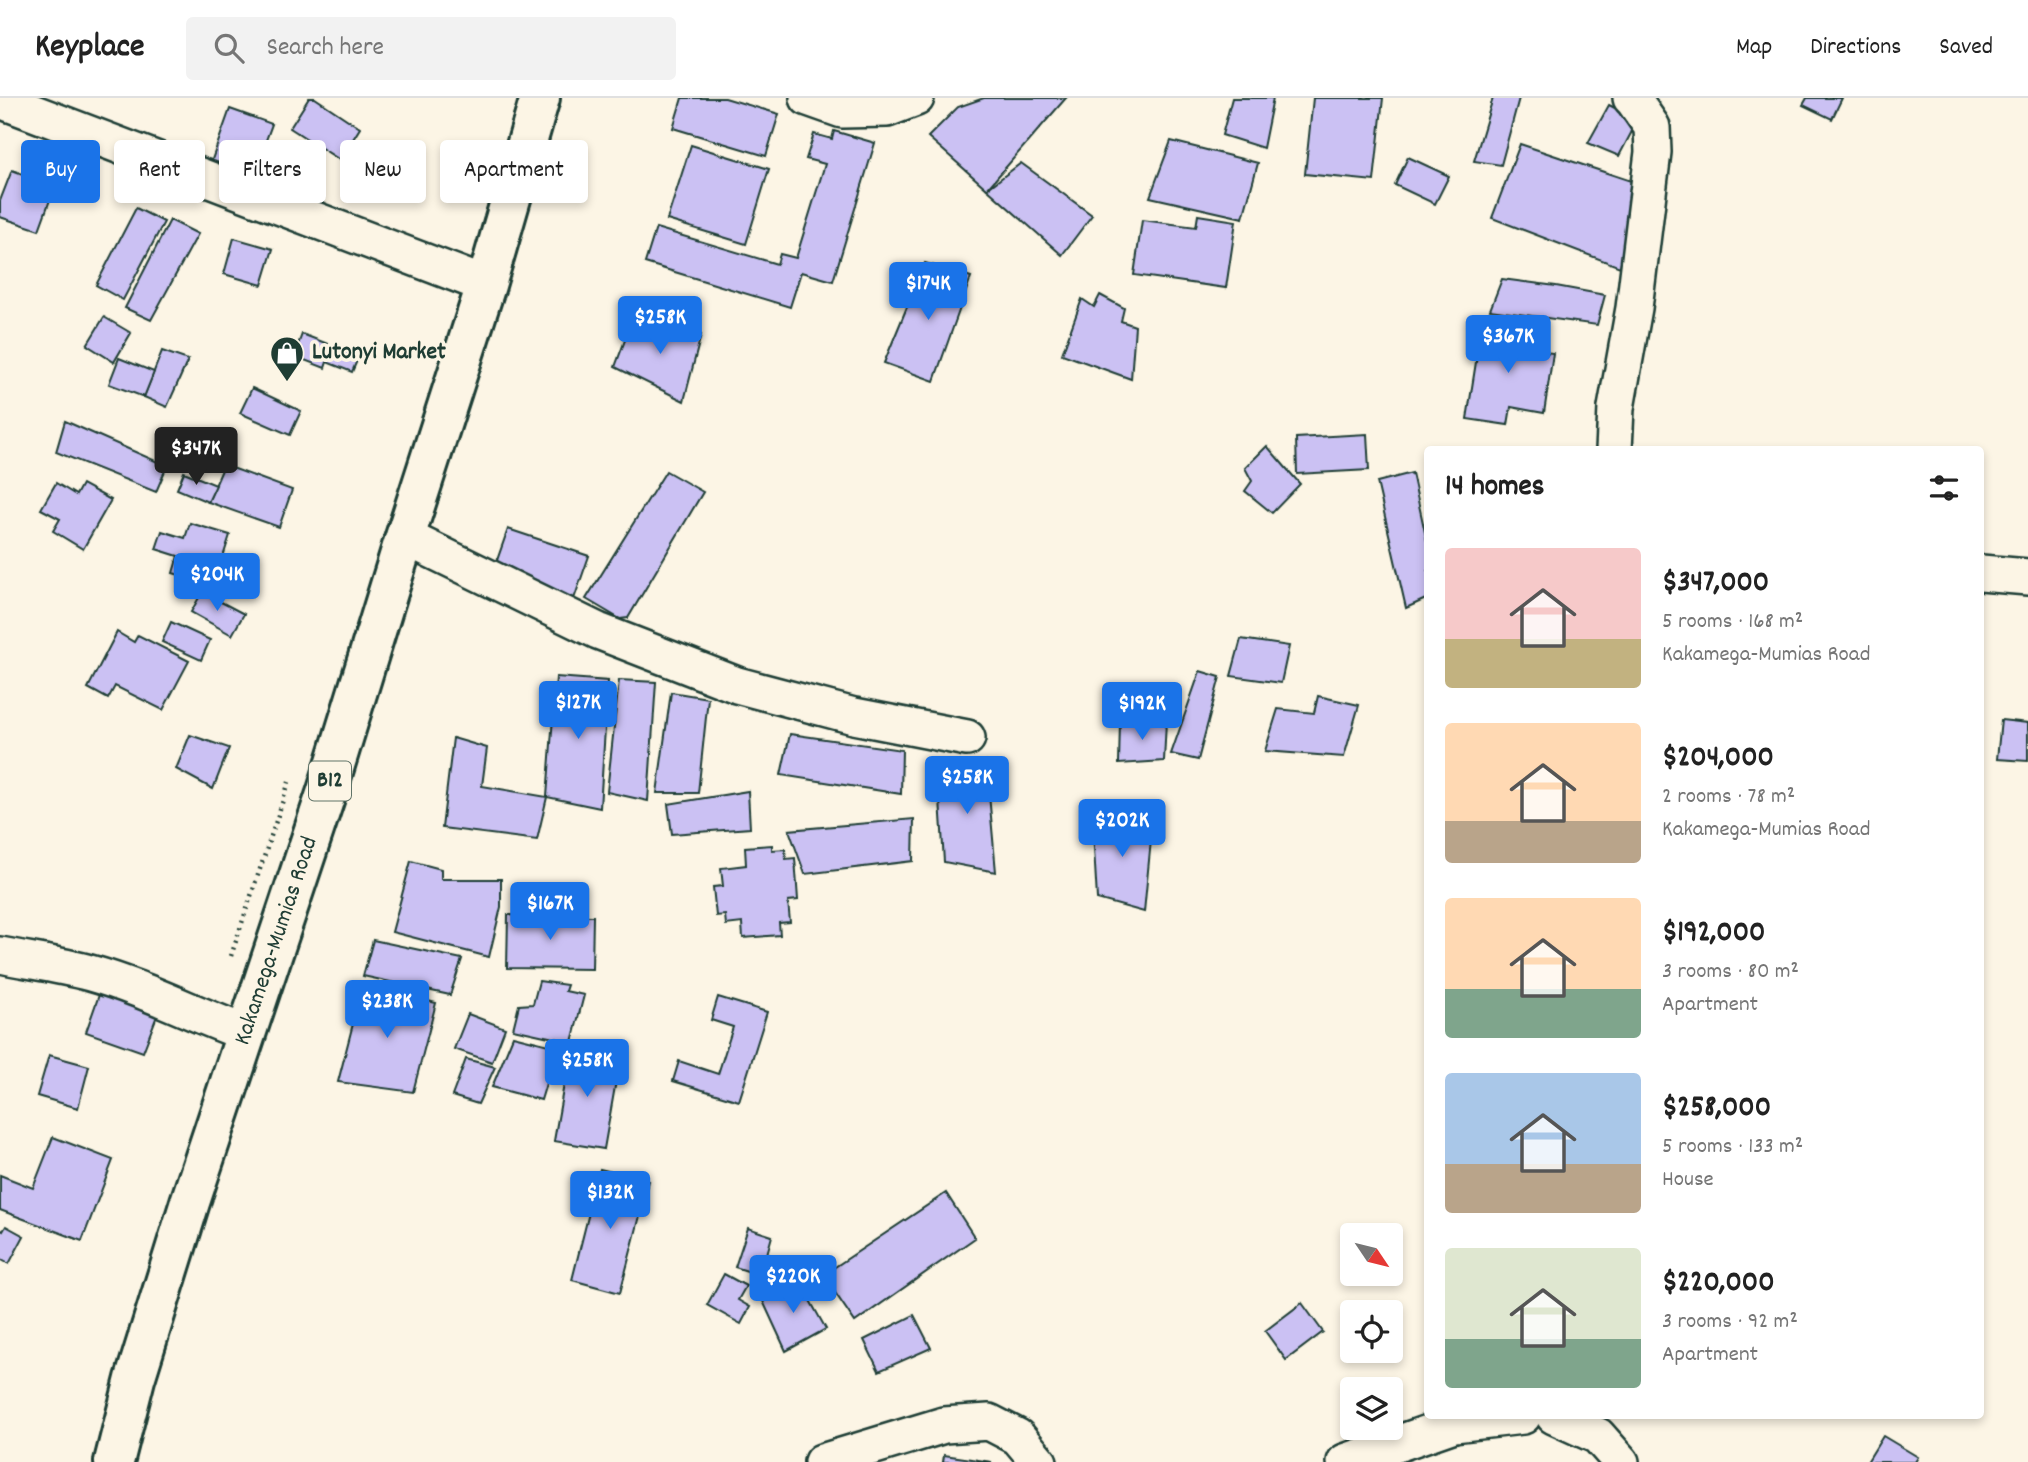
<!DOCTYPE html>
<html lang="en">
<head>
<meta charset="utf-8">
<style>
  :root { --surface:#fff; --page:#f2f2f2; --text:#222; --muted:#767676; --line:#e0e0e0; --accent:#1a73e8 }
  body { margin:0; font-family:Dekko,sans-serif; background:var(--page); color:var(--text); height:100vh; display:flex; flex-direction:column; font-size:26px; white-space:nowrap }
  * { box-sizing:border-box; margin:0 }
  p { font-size:23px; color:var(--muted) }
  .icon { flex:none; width:38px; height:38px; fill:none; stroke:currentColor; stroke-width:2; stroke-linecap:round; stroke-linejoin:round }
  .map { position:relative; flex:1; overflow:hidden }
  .sheet { position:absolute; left:1424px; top:348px; width:560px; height:973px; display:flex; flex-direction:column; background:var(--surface); border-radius:7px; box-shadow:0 4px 10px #0003 }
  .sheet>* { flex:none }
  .guide { position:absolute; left:21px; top:42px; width:665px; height:63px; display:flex; gap:14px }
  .needle { width:46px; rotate:125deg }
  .fabs { position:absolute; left:1340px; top:1125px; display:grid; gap:14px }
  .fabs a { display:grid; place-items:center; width:63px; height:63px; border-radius:7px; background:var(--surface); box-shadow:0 4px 10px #0003; font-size:35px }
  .price { position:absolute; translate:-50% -60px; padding:0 16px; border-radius:7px; background:var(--accent); color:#fff; font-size:23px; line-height:46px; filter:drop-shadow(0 2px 4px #0008) }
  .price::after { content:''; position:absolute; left:50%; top:42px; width:21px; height:16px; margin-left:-10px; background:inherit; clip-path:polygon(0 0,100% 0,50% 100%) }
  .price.active { background:#222; color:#fff }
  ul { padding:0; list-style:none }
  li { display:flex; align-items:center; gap:21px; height:175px; padding:0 21px }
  li span { display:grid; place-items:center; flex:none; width:196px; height:140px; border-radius:7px; color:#555 }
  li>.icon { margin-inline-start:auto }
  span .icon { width:84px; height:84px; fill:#fffc; stroke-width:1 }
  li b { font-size:30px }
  h2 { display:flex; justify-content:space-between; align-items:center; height:84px; padding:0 21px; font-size:30px }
  .tag { padding:0 24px; border-radius:7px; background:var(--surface); box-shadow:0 4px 10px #0003; font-size:24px; line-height:63px }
  .tag.active { background:var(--accent); color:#fff }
  header { display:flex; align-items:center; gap:42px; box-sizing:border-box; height:98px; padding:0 35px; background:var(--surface); border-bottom:2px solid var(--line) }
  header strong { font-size:33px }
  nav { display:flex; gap:38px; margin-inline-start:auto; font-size:24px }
  .search { width:490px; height:63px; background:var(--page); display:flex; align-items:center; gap:18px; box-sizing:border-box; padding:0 24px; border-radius:7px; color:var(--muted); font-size:26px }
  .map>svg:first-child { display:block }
</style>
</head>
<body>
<header>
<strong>Keyplace</strong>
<div class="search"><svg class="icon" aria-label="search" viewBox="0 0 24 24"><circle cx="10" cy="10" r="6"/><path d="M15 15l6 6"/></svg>Search here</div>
<nav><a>Map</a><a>Directions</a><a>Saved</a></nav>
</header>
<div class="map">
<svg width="2028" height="1364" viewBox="0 0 2028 1364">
  <rect width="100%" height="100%" fill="#fcf5e5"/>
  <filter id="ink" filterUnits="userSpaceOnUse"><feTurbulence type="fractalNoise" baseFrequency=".0143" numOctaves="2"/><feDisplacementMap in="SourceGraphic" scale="14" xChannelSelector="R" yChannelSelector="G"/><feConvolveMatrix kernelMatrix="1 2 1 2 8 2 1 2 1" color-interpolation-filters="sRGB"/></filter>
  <g filter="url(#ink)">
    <g fill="#cbc1f3" stroke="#1f3d34" stroke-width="2">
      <polygon points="309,0 315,0 360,30 340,62 290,30"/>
      <polygon points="682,0 725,0 779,16 766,58 673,30"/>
      <polygon points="984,0 1066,0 987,91 928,39 958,9"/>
      <polygon points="1232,0 1273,0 1263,50 1222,37"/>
      <polygon points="1313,0 1383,0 1374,83 1305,76"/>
      <polygon points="1493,0 1519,0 1501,67 1474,63"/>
      <polygon points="1807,0 1842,0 1832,21 1803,7"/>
      <polygon points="1609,7 1638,22 1619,58 1588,45"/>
      <polygon points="230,11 272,26 249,88 208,73"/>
      <polygon points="834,33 875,45 833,183 801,174 790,209 645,165 656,130 777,166 780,156 796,160 825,66 806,61 814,36 832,41"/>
      <polygon points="1171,43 1258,65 1243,120 1150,99"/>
      <polygon points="1520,46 1637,85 1620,169 1492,120"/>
      <polygon points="691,47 769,71 746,146 667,122"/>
      <polygon points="1408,59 1449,78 1435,106 1395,87"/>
      <polygon points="1021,65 1092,117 1062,157 987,91"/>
      <polygon points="12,72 55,88 39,132 0,119 0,103"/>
      <polygon points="136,110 164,124 123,202 96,187"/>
      <polygon points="1198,117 1236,123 1226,190 1134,177 1142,122 1196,129"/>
      <polygon points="170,122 198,136 151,222 125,210"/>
      <polygon points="234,140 273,151 262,187 224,176"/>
      <polygon points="925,165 971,179 934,283 884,265"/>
      <polygon points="1502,181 1556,188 1605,197 1597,227 1490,212"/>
      <polygon points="1100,197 1124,210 1121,223 1135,228 1131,281 1062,256 1082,201 1094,209"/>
      <polygon points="634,218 701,237 684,303 615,269"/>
      <polygon points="104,219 131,235 114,264 87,247"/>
      <polygon points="1482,226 1532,233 1529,252 1553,255 1544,315 1511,309 1508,327 1467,321"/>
      <polygon points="302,236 359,258 352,274 327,264 325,270 294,258"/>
      <polygon points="162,253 188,262 167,309 144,299"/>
      <polygon points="119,260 154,274 144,299 109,286"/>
      <polygon points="252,290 301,313 290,337 240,315"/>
      <polygon points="65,323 167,368 156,394 56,354"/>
      <polygon points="1367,336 1369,372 1297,376 1296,340"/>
      <polygon points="1267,348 1300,386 1272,415 1245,393 1252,383 1245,370"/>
      <polygon points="224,367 292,392 279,429 208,404"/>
      <polygon points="666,373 703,394 628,520 620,521 586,501"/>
      <polygon points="184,374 216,387 208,404 177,391"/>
      <polygon points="1412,375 1428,448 1428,500 1406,510 1377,384"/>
      <polygon points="56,385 76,397 82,386 111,402 83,451 53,433 60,421 41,411"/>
      <polygon points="190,425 230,437 214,487 173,475 178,458 156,451 162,433 185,440"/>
      <polygon points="508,431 589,458 574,501 494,471"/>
      <polygon points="202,494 244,516 232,537 191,514"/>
      <polygon points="171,524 210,542 201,562 162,544"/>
      <polygon points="117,534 134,544 138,537 189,563 163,612 115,588 108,601 88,590"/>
      <polygon points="1241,541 1289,548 1281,585 1231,578"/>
      <polygon points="1200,573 1220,579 1198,662 1171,656"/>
      <polygon points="556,579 608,583 600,710 547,699"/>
      <polygon points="619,582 656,584 648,703 607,694"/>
      <polygon points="671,594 708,600 698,695 657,695"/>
      <polygon points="1318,598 1359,607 1344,659 1265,653 1278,611 1314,615"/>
      <polygon points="2001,622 2028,625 2028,663 1997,661"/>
      <polygon points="1166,623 1164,663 1119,666 1120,624"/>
      <polygon points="790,636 902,652 901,696 781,677"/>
      <polygon points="190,637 229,650 213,691 176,671"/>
      <polygon points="453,640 487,650 482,688 547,699 537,742 442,730"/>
      <polygon points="986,663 996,774 944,764 938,670"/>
      <polygon points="748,693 750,730 672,736 668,706"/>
      <polygon points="1092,716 1153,721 1144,814 1097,801"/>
      <polygon points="914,721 913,763 805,776 789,732"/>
      <polygon points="772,747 772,752 785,751 786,761 795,760 798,802 788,803 790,824 779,825 780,837 743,840 742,825 726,827 725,817 716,818 713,789 723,788 721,770 746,767 745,749"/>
      <polygon points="411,763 441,771 441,781 501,781 501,809 489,859 392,834"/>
      <polygon points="508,817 593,818 592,871 507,870"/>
      <polygon points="373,842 462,861 450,897 363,878"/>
      <polygon points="539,883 567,887 565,893 584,897 572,944 513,931 519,907 533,906"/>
      <polygon points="363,887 436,905 413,994 338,984"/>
      <polygon points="100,894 158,915 143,954 86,934"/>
      <polygon points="718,899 767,914 739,1003 673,983 679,963 718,976 733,929 711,922"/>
      <polygon points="468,916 505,930 492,964 454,951"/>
      <polygon points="513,938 557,949 541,1002 492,989"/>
      <polygon points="570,952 620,960 604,1051 554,1043"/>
      <polygon points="49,957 89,968 78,1010 37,998"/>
      <polygon points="466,961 495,969 478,1006 452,998"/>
      <polygon points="53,1039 113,1062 82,1143 0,1112 0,1077 33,1090"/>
      <polygon points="600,1071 649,1083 620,1195 572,1182"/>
      <polygon points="946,1095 975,1140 855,1224 823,1177"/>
      <polygon points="6,1128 24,1138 9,1166 0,1161 0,1131 3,1133"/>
      <polygon points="748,1130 772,1138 767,1156 781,1160 775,1182 735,1169"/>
      <polygon points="724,1176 746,1188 738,1202 750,1209 741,1226 707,1207"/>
      <polygon points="798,1181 826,1231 786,1253 762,1201"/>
      <polygon points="1302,1205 1323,1234 1286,1262 1265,1233"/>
      <polygon points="914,1217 931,1250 879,1273 864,1242"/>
      <polygon points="1883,1338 1918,1359 1915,1364 1867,1364"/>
      <polygon points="944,1357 992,1364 943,1364"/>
    </g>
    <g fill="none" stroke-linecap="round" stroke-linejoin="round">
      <g stroke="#1f3d34" stroke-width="40">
        <g id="minor">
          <polyline points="808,0 842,12 887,11 916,0"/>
          <polyline points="0,2 486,187"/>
          <polyline points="1614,352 1616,310 1634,210 1653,54 1652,29 1634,3 1631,0"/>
          <polyline points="405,439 598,533 737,587 854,618 967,640"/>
          <polyline points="1981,475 2028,479"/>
          <path d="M0,857C30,863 61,867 90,875C144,890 193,916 246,935"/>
          <polyline points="1554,1318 1598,1338 1621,1364"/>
          <polyline points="822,1364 944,1327 989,1324 1018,1339 1039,1364"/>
          <polyline points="1345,1364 1454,1326 1523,1318"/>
        </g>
      </g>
      <g stroke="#1f3d34" stroke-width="44">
        <g id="trunk">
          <path id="s1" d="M114,1364L135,1281L190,1104L327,693L405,439L486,187L540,0"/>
        </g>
      </g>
      <polyline stroke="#1f3d34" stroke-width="4.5" stroke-dasharray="2 5" stroke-linecap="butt" points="231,858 289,684"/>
      <use href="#minor" stroke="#fcf5e5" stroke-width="35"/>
      <use href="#trunk" stroke="#fcf5e5" stroke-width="38"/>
    </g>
  </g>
  <defs>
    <g id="shop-pin" transform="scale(1.75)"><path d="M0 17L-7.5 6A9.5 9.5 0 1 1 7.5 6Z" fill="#1f3d34" stroke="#fcf5e5"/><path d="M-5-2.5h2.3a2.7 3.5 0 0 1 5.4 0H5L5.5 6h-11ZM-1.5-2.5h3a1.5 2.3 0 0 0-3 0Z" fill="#fff"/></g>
  </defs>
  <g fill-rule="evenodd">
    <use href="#shop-pin" x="287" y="255"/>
  </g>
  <g text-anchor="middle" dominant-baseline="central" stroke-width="7" stroke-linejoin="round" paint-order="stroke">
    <rect fill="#fcf5e5" stroke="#617469" stroke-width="2" x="309" y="663.5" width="42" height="39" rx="5"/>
    <g font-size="23" font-weight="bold" fill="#1f3d34">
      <text x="330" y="683">B12</text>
    </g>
    <g font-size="24" font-weight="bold" fill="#1f3d34" stroke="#fcf5e5" text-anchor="start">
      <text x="312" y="255">Lutonyi Market</text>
    </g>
    <g font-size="24" fill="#1f3d34" stroke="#fcf5e5">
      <text stroke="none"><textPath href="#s1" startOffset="546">Kakamega-Mumias Road</textPath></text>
    </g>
  </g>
</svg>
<div class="fabs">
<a><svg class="needle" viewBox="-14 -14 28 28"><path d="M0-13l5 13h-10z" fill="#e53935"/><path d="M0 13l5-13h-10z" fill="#767676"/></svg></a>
<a><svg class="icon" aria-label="locate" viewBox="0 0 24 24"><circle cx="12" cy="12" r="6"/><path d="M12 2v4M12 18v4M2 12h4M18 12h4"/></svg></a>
<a><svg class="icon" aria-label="layers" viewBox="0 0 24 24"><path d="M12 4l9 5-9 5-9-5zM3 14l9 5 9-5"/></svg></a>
</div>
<b class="price" style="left:928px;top:224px">$174K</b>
<b class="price" style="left:660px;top:258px">$258K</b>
<b class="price" style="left:1508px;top:277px">$367K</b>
<b class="price active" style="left:196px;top:389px">$347K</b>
<b class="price" style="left:217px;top:515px">$204K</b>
<b class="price" style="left:578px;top:643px">$127K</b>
<b class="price" style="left:1142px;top:644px">$192K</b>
<b class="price" style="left:967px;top:718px">$258K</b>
<b class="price" style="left:1122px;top:761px">$202K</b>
<b class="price" style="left:550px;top:844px">$167K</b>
<b class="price" style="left:387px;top:942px">$238K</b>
<b class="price" style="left:587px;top:1001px">$258K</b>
<b class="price" style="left:610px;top:1133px">$132K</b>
<b class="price" style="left:793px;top:1217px">$220K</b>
<div class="guide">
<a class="tag active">Buy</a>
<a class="tag">Rent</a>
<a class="tag">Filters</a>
<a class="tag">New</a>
<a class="tag">Apartment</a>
</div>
<section class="sheet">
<h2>14 homes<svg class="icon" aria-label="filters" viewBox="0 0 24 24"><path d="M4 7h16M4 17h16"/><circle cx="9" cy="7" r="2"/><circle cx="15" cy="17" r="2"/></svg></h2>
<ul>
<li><span style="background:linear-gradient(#f6c9c9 65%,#c2b280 0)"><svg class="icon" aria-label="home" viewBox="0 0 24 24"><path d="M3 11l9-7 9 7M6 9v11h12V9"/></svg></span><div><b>$347,000</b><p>5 rooms · 168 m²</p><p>Kakamega-Mumias Road</p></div></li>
<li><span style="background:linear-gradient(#ffd9b3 70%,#b9a48a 0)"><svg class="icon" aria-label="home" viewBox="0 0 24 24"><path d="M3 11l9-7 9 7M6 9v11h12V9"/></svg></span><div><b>$204,000</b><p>2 rooms · 78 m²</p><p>Kakamega-Mumias Road</p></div></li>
<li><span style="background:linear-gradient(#ffd9b3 65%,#7fa58c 0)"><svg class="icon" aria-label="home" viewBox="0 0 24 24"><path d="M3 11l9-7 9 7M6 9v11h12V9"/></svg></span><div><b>$192,000</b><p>3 rooms · 80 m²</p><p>Apartment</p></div></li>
<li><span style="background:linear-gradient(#a9c7e8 65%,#b9a48a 0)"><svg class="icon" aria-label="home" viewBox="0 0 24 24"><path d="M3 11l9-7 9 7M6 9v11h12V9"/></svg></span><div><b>$258,000</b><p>5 rooms · 133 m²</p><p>House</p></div></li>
<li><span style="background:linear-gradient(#dfe7d0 65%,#7fa58c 0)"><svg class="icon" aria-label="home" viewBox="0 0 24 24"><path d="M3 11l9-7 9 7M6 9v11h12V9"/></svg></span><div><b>$220,000</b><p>3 rooms · 92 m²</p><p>Apartment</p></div></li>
</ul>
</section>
</div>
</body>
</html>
